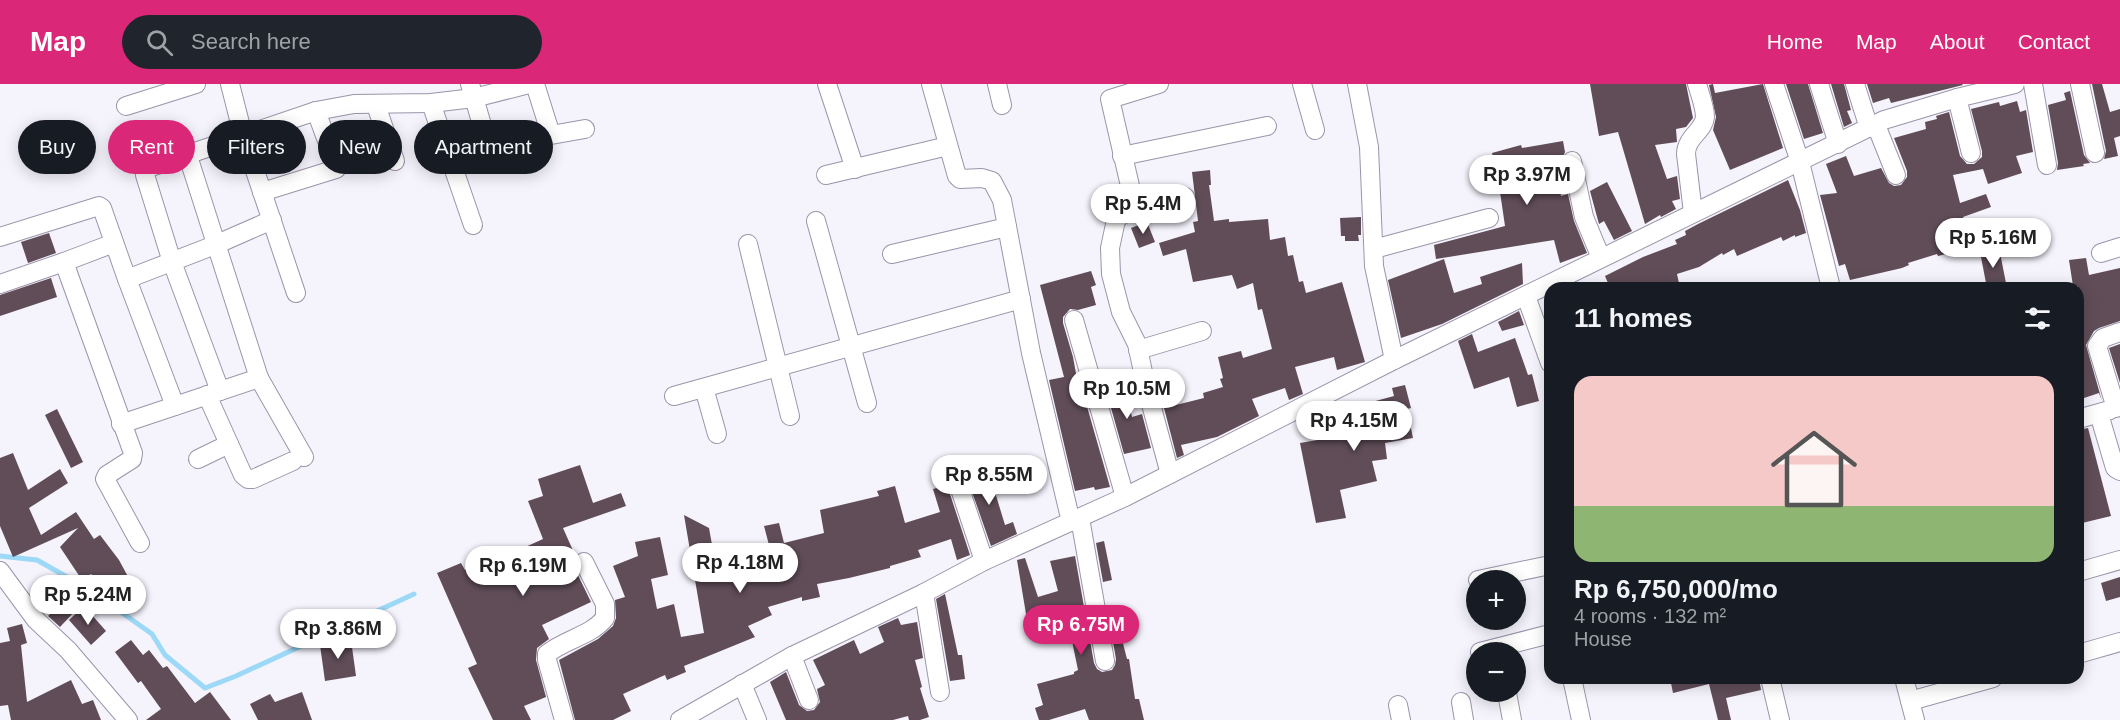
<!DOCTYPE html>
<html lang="en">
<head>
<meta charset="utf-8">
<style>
  :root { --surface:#171b24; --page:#20242c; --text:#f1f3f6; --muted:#9ea1a6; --accent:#db2777 }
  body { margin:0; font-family:Helvetica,sans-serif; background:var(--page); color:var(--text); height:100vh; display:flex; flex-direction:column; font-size:22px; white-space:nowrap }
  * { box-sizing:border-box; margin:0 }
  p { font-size:20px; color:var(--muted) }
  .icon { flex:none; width:33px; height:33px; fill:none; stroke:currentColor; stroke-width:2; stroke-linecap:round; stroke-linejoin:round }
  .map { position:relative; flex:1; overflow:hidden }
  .drawer { position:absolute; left:1544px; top:198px; width:540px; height:402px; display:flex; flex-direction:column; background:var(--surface); border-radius:18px; box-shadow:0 3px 15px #0003 }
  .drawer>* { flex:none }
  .hud { position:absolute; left:18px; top:36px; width:570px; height:54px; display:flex; gap:12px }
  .tools { position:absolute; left:1466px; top:486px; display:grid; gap:12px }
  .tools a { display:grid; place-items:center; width:60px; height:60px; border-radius:50%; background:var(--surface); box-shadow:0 3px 15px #0003; font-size:30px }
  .price { position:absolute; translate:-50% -51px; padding:0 14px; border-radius:21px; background:#fff; color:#222; font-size:20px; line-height:39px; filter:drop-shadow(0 2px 3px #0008) }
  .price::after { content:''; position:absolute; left:50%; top:36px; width:18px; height:14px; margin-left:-9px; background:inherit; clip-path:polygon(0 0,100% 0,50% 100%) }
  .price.on { background:var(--accent); color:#fff }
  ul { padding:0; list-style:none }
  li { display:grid; align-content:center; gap:12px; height:318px; padding:0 30px }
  li span { display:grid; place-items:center; height:186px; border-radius:18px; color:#555 }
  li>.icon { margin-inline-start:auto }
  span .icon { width:108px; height:108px; fill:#fffc; stroke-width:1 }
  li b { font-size:26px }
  h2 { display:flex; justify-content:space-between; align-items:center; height:72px; padding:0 30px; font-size:26px }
  .tag { padding:0 21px; border-radius:27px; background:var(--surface); box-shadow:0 3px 15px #0003; font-size:21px; line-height:54px }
  .tag.on { background:var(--accent); color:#fff }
  header { display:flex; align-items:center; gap:36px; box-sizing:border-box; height:84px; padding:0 30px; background:var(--accent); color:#fff }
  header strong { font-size:28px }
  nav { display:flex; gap:33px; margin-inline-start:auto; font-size:21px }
  .search { width:420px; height:54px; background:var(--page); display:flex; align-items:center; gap:15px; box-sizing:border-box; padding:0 21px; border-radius:33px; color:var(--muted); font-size:22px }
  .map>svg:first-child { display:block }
</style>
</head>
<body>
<header>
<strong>Map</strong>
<div class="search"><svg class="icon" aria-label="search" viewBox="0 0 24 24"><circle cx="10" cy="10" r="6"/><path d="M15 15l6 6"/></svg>Search here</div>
<nav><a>Home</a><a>Map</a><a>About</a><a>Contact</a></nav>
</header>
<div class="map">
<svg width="2120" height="636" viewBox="0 0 2120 636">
  <rect width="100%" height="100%" fill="#f5f3fc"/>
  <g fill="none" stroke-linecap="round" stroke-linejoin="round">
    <polyline stroke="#9cd9f6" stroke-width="5" points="0,472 37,476 90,506 152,550 165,571 205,604 236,592 414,510"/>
  </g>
  <g fill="#604d58">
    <polygon points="1590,0 1686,0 1693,34 1686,43 1676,45 1677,58 1655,61 1667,95 1677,92 1680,115 1672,117 1676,125 1661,133 1660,131 1645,140 1618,48 1599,52"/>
    <polygon points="1713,0 1715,9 1763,0 1783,64 1730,86 1713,46 1716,33 1709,1"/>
    <polygon points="1786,0 1808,0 1823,49 1804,55"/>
    <polygon points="1831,0 1844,0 1851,26 1847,27 1852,39 1844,43"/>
    <polygon points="1867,0 1962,0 1963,1 1891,19 1889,14 1873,19"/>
    <polygon points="2092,0 2102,0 2110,28 2120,25 2120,52 2114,54 2118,72 2104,75 2106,67"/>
    <polygon points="2070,7 2084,71 2090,79 2083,80 2084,82 2057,86 2058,79 2048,21 2066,16 2064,9"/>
    <polygon points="2017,17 2020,28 2026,26 2033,68 2016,72 2022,89 1988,100 1983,85 1953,91 1960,119 1986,110 1991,123 1963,133 1971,164 1938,172 1937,170 1908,179 1909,181 1902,184 1850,196 1845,180 1839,182 1820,111 1837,109 1826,80 1846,72 1854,92 1881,84 1889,99 1894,102 1901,101 1907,93 1907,87 1894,54 1926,45 1925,38 1937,35 1936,32 1949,28 1960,72 1967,80 1974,80 1982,73 1982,67 1971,25 1999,18 2000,22"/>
    <polygon points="1563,57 1565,68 1561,77 1555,79 1561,112 1568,110 1574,137 1587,169 1560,179 1554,156 1436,175 1434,161 1505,142 1499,101 1501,100 1492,69 1521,61 1522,64"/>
    <polygon points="1210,86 1211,101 1209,101 1214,137 1229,135 1229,138 1268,135 1270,156 1285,153 1288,172 1293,171 1299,198 1303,197 1306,209 1342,198 1365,278 1337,286 1334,273 1295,283 1303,310 1289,316 1285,304 1252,315 1259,332 1217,353 1181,361 1184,371 1177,374 1164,324 1204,314 1203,309 1223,303 1220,295 1223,294 1218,273 1241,267 1243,274 1272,265 1262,225 1258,226 1253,199 1237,205 1232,191 1193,198 1186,165 1163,172 1159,159 1195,148 1193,138 1198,137 1192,88"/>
    <polygon points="1788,96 1800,126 1806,149 1795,153 1795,151 1783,157 1781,153 1737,172 1734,165 1723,171 1722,169 1699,183 1677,190 1680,204 1610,204 1605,192 1643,173 1677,160 1675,156 1686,151 1685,147 1698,140"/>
    <polygon points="1607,98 1632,147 1614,156 1604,137 1599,140 1590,107"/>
    <polygon points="1361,133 1361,151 1358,151 1359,157 1345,157 1345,152 1341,152 1340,134"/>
    <polygon points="1147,138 1155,158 1139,164 1131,144"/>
    <polygon points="49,149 56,169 28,179 21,158"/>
    <polygon points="1999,164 2007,204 1987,204 1980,168"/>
    <polygon points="2086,174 2089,191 2120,184 2120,237 2099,244 2094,247 2086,261 2102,317 2099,309 2081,315 2078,302 2078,240 2081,239 2078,220 2078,202 2073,202 2069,176"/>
    <polygon points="1444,175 1454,209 1482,200 1480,193 1522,179 1523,200 1442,240 1401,254 1388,196"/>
    <polygon points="1091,187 1096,201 1091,203 1096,221 1078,226 1070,225 1063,233 1063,239 1073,273 1079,306 1082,305 1110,403 1095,406 1094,403 1075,407 1049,296 1064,293 1040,201"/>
    <polygon points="51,194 57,213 0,232 0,211"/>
    <polygon points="1519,227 1524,241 1502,247 1498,238"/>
    <polygon points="1472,250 1478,268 1515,254 1528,291 1532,290 1539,317 1517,323 1509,293 1474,305 1458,257"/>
    <polygon points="2120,260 2120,299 2109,264"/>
    <polygon points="1119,294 1123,310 1126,309 1132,333 1142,330 1151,364 1124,370 1104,299"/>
    <polygon points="1405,301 1411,324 1407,325 1413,354 1385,359 1387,375 1372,377 1377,397 1340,406 1346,434 1316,439 1300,359 1335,353 1332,336 1360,331 1357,322 1394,312 1392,304"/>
    <polygon points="57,325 83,378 71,384 45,331"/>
    <polygon points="2088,344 2111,432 2078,440 2078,346"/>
    <polygon points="13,369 28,406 60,385 68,399 29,424 41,451 76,428 94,455 100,451 119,476 132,500 111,512 91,490 82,496 60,463 78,444 13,473 0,442 0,374"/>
    <polygon points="580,381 593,419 621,409 626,422 563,444 575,471 573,477 574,483 591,518 542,541 549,555 537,564 536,576 546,613 524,622 531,636 493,636 468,584 477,580 437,489 461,479 465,486 508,466 510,470 543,455 528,417 543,412 538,395"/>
    <polygon points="987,382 1005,441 1013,438 1017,450 991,462 965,388"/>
    <polygon points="947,401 970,471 957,476 951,455 918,466 921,473 890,482 890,484 849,494 817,500 820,513 802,517 802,513 768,523 772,531 748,542 755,553 684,582 686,588 667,596 665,591 623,610 631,627 613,636 575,636 559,576 598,555 613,542 616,534 615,516 625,513 613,482 638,472 635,458 660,453 668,491 651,495 657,525 674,520 681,553 704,549 684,431 709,444 718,494 742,485 744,490 774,480 764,442 779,439 784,459 824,449 820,426 879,412 877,407 895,402 905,439 940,428 933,405"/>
    <polygon points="1104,457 1112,496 1103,498 1096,459"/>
    <polygon points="1075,472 1094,579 1097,585 1102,588 1112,586 1115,581 1116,575 1110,541 1118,540 1127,575 1129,575 1135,615 1139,615 1144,636 1089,636 1085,625 1049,636 1039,636 1035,624 1043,621 1037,600 1074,590 1074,588 1078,586 1065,523 1026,530 1017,476 1025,474 1038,513 1058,507 1050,477"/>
    <polygon points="2120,493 2120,513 2106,517 2101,499"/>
    <polygon points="945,510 958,571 962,571 965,595 950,597 936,515"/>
    <polygon points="61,518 71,527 77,525 60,543 48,532"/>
    <polygon points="84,522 106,547 91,561 69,536"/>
    <polygon points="898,534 901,541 917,538 923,574 915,576 922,603 920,604 929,633 920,636 909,636 908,632 893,636 786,636 770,598 786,588 799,621 807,627 814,626 820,618 817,605 825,601 813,576 854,556 860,570 884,558 878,543"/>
    <polygon points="22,540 27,559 21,561 27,618 71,596 82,620 93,616 101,636 11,636 8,621 0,622 0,559 10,557 7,544"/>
    <polygon points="131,556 143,571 149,566 163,584 167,582 195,619 210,608 231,636 146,636 161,625 141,597 138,599 115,568"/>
    <polygon points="351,556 356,592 325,597 320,561"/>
    <polygon points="1670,594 1759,594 1761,606 1726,614 1731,636 1718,636 1709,600 1673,609"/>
    <polygon points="302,608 312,636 258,636 250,620 270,610 275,618"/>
  </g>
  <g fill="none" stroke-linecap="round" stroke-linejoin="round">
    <g stroke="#9a95aa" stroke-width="20">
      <g id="minor">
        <polyline points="230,0 243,51 296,209"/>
        <polyline points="470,0 487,58"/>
        <polyline points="535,0 551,51 585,45"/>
        <polyline points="827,0 855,85"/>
        <polyline points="931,0 957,92 960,95 982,94 992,97 1002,116 1031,269 1071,438"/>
        <polyline points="997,0 1002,21"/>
        <polyline points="1159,0 1110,15 1136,128 1124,129 1116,136 1110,164 1111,190 1121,228 1137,260 1146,302 1170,390"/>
        <polyline points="1302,0 1315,46"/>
        <polyline points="1357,0 1369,63 1374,182 1394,276"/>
        <polyline points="1774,0 1800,78 1831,204"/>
        <polyline points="1819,0 1838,60"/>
        <polyline points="1855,0 1869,44"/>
        <polyline points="2033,0 2047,81"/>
        <polyline points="2080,0 2095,69"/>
        <polyline points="1957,14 1971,69"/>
        <polyline points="431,19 473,141"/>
        <polyline points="376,21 395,77"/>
        <polyline points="126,22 196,0"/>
        <polyline points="1876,41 1896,91"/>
        <polyline points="187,69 259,294"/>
        <polyline points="1122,72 1267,42"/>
        <polyline points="1572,77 1584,133 1601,174"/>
        <polyline points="826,91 948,62"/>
        <polyline points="262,108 336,85 336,81 316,27"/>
        <polyline points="1136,128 1185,113"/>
        <path d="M1693,129L1686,70C1686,53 1704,47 1705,33C1705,23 1700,10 1697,0"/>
        <polyline points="816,137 867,319"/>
        <polyline points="0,153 99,122 102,124 127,195 215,161 272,136"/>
        <polyline points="748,160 790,332"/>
        <polyline points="1374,165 1489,134"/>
        <polyline points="2101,169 2120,163"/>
        <polyline points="892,170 1007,143"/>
        <polyline points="64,178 114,159"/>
        <polyline points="127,195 175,322"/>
        <polyline points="0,200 64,178 133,369 132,375 107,391 105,395 140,459"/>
        <polyline points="1526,212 1550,279"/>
        <polyline points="1074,236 1125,413"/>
        <polyline points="1138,266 1202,247"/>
        <polyline points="704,304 717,350"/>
        <polyline points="220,307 172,178 145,91 148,84 316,27 354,20 431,19 474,14 529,0"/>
        <polyline points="207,311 243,391 248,395 253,395 293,377"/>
        <polyline points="674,312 1021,215"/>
        <polyline points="2116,324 2097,262 2103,254 2120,248"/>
        <polyline points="2099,330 2115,384 2120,387"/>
        <polyline points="2078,335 2110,326"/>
        <polyline points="121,340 259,294 304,373"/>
        <polyline points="198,375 229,360"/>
        <polyline points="957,396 984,477"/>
        <polyline points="1080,434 1105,577"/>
        <polyline points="0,487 36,536 68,566 128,636"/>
        <polyline points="2078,488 2120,476"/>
        <polyline points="1478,496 1550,481"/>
        <polyline points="924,509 940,608"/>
        <polyline points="1480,568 1550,550"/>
        <polyline points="2078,570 2120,558"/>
        <polyline points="792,572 809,616"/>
        <polyline points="1572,594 1581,636"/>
        <polyline points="1770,594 1780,636"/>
        <polyline points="1904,594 1915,636"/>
        <polyline points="742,600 757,636"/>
        <polyline points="1507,609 1512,636"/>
        <polyline points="1910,617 1993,594"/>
        <polyline points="1461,618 1464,636"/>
        <polyline points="1398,621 1401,636"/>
        <path d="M564,636L547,576V570C565,555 591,552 605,534V520L584,478"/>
        <polyline points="680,636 792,572 924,509 984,477 1125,413 1394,276 1884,36 1957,14 2015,0"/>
      </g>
    </g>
    <use href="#minor" stroke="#fff" stroke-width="18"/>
  </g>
</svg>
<div class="tools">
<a>+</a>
<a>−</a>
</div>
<b class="price" style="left:1527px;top:122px">Rp 3.97M</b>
<b class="price" style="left:1143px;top:151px">Rp 5.4M</b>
<b class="price" style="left:1993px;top:185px">Rp 5.16M</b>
<b class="price" style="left:1127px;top:336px">Rp 10.5M</b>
<b class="price" style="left:1354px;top:368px">Rp 4.15M</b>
<b class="price" style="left:989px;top:422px">Rp 8.55M</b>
<b class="price" style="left:740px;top:510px">Rp 4.18M</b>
<b class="price" style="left:523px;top:513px">Rp 6.19M</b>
<b class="price" style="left:88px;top:542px">Rp 5.24M</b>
<b class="price on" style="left:1081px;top:572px">Rp 6.75M</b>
<b class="price" style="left:338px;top:576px">Rp 3.86M</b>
<div class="hud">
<a class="tag">Buy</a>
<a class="tag on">Rent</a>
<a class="tag">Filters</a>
<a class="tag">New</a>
<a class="tag">Apartment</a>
</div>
<section class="drawer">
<h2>11 homes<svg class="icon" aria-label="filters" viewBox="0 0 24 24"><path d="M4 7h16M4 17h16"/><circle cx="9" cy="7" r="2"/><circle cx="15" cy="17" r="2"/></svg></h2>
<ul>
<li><span style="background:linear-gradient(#f6c9c9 70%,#8fb573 0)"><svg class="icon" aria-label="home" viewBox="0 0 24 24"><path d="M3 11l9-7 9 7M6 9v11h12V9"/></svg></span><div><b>Rp 6,750,000/mo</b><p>4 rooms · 132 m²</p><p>House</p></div></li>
</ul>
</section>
</div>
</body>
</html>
